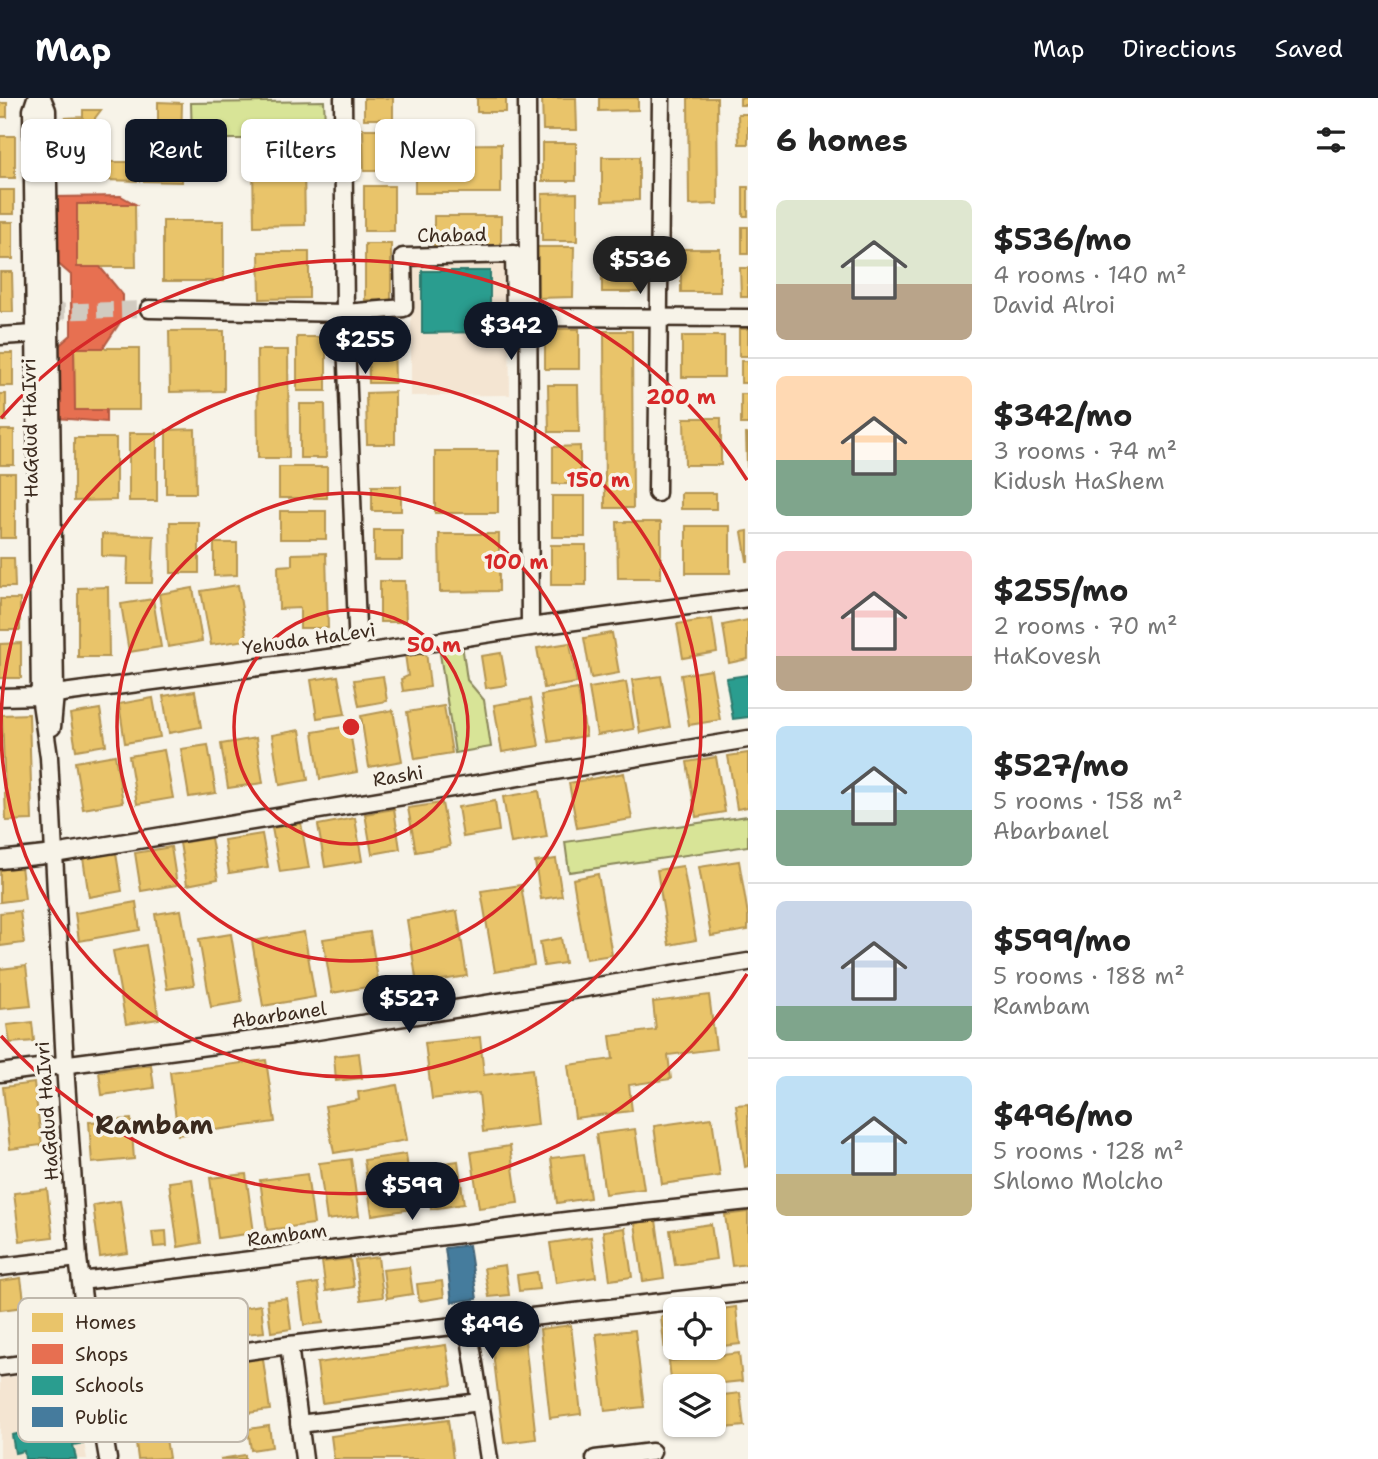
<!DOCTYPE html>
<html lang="en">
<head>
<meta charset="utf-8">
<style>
  :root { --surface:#fff; --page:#f2f2f2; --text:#222; --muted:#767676; --line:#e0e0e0; --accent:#111827 }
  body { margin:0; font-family:"Shantell Sans",sans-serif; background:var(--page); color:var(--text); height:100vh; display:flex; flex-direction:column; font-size:26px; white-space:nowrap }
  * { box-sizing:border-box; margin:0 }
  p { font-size:23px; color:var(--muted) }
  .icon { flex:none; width:38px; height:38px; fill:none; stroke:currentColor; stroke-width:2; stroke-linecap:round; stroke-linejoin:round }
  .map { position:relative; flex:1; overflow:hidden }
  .sheet { display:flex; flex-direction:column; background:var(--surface); width:630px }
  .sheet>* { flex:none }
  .top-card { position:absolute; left:21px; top:21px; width:621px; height:63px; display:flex; gap:14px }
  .buttons { position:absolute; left:663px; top:1199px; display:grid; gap:14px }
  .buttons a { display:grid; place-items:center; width:63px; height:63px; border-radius:10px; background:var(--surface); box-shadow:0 2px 5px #0004; font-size:35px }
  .price { position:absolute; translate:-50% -60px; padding:0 16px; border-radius:24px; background:var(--accent); color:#fff; font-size:23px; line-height:46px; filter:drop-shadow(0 2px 4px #0008) }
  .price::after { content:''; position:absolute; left:50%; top:42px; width:21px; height:16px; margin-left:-10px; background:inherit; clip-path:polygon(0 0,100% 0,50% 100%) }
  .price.on { background:#222; color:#fff }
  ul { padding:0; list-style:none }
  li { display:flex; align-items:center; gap:21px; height:175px; padding:0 28px }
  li+li { border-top:2px solid var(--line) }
  li span { display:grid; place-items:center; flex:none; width:196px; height:140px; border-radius:10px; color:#555 }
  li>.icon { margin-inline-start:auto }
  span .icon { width:84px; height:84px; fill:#fffc; stroke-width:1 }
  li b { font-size:30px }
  h2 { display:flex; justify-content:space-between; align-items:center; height:84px; padding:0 28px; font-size:30px }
  .pill { padding:0 24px; border-radius:10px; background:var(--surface); box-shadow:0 2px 5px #0004; font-size:24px; line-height:63px }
  .pill.on { background:var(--accent); color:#fff }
  header { display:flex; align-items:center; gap:42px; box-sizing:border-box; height:98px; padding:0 35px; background:var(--accent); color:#fff }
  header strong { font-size:33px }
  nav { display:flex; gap:38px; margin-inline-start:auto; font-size:24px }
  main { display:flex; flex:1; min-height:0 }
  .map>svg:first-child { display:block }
</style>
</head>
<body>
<header>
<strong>Map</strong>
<nav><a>Map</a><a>Directions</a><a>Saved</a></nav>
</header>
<main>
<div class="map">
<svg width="748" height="1361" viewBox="0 0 748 1361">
  <rect width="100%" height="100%" fill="#f7f3e8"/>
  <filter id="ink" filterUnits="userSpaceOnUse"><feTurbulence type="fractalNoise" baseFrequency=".0143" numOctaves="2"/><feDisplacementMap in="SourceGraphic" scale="14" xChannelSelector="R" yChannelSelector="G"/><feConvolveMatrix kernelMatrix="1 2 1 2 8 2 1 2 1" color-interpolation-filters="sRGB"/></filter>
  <g filter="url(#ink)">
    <g fill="#f4e5d2">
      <polygon points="508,163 510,297 411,298 411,168"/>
      <polygon points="18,1278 23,1322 79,1315 87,1361 0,1361 0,1280"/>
    </g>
    <g fill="#d8e497" stroke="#8a875a" stroke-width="2">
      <polygon points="324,3 326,46 243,41 192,41 191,5"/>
      <polygon points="462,546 467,582 484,602 491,649 455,655 439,549"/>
      <polygon points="748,718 748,748 569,774 565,744"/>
    </g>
    <g fill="#e9c46a" stroke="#b59653" stroke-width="2">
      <rect x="364" y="0" width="29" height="21"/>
      <rect x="477" y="0" width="29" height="14"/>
      <polygon points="542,0 576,0 577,32 543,32"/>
      <polygon points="599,0 638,0 638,12 599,13"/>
      <polygon points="688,0 717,0 718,106 689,107"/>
      <rect x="740" y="0" width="8" height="7"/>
      <polygon points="158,4 182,5 181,45 158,44"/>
      <rect x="0" y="5" width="7" height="14"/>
      <polygon points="83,12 101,12 95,20 95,47 67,48 65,20 83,19"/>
      <polygon points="738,16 748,16 748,46 739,46"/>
      <polygon points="363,31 392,31 392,73 364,73"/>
      <rect x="0" y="38" width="15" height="42"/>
      <rect x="542" y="45" width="34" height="38"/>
      <polygon points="501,46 501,95 415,95 415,47"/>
      <polygon points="152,52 182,54 182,84 63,81 65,64 152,64"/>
      <polygon points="602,59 639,59 639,102 602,103"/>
      <polygon points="253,67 304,67 305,127 254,128"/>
      <rect x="364" y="88" width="30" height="45"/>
      <rect x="743" y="89" width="5" height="29"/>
      <rect x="0" y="92" width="14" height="24"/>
      <polygon points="577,95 577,143 542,143 542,96"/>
      <polygon points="77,106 135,106 136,169 77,169"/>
      <rect x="434" y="118" width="67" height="35"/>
      <rect x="163" y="123" width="61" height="60"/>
      <rect x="0" y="124" width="13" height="37"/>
      <rect x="742" y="129" width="6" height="27"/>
      <rect x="365" y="146" width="26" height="56"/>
      <polygon points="537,149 574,149 573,199 537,200"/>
      <rect x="602" y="151" width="38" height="43"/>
      <rect x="681" y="151" width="39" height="43"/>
      <polygon points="259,154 309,154 309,200 260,201"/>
      <polygon points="740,170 748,170 748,199 741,199"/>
      <polygon points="0,174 12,174 13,214 0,214"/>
      <rect x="545" y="231" width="34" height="40"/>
      <rect x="739" y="231" width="9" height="27"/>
      <polygon points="169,233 224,233 224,293 170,294"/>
      <polygon points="604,233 632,233 633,410 605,410"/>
      <polygon points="368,235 394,235 395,285 369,285"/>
      <rect x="682" y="238" width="42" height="41"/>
      <rect x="297" y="239" width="29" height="54"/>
      <polygon points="74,250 139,250 139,312 75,312"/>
      <polygon points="257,252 288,252 289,360 258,360"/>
      <rect x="0" y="255" width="13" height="33"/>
      <rect x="741" y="263" width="7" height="22"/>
      <polygon points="548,287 578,287 579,334 549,334"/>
      <polygon points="395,294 395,346 367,346 366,295"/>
      <rect x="0" y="296" width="6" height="27"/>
      <rect x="741" y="296" width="7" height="30"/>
      <polygon points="300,306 325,306 326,360 300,360"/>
      <polygon points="684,320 721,320 721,367 685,367"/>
      <polygon points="195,331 196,395 166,395 166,332"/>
      <rect x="0" y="332" width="14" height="35"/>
      <rect x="129" y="335" width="28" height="68"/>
      <polygon points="746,336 748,336 748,369 747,369"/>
      <polygon points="74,340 116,340 116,402 74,403"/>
      <polygon points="580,348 580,386 553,386 553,349"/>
      <rect x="435" y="353" width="63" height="62"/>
      <rect x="279" y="369" width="48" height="31"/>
      <rect x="0" y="375" width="15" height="65"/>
      <rect x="372" y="388" width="29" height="25"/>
      <rect x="681" y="395" width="35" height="16"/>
      <rect x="552" y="398" width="33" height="41"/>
      <rect x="280" y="413" width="46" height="28"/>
      <polygon points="170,424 199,424 199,475 171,475"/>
      <polygon points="617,424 661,424 661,480 618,480"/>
      <rect x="686" y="428" width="44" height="47"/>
      <rect x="374" y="432" width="28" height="30"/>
      <polygon points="748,433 748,463 747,463 742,434"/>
      <polygon points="102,436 154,438 152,485 127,485 128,459 102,458"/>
      <polygon points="439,436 499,436 499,493 440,494"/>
      <polygon points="214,445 237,445 237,477 214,478"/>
      <rect x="551" y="447" width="35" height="40"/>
      <polygon points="326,455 328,530 300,530 300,510 279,511 278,468 292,467 292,456"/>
      <polygon points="0,460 14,460 15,489 0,489"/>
      <polygon points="380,483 405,483 406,524 380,524"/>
      <polygon points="238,487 247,542 211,547 201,493"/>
      <polygon points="108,489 109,559 78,559 78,490"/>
      <polygon points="193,490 202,543 168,549 159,496"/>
      <rect x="0" y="501" width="20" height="31"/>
      <polygon points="153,501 161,549 129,554 121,506"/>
      <polygon points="712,521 717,554 683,560 677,526"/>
      <polygon points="748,522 748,561 729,565 723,527"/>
      <polygon points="612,535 619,575 591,580 584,540"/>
      <polygon points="21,545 21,580 0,580 0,546"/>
      <polygon points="570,545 577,585 544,590 537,550"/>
      <polygon points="426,553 430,589 403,593 401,581 408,578 405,556"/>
      <polygon points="501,555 507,587 486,590 481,558"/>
      <polygon points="711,572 720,622 689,627 681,577"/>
      <polygon points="338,578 345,616 317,620 311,582"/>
      <polygon points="383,578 387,603 359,608 354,582"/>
      <polygon points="661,578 670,629 640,635 632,582"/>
      <polygon points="626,584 634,631 597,637 589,590"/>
      <polygon points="578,591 586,638 549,644 541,597"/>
      <polygon points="195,593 201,629 169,635 163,598"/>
      <polygon points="153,600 160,639 125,645 119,606"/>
      <polygon points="531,601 539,648 502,654 494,607"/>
      <polygon points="444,608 452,655 415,661 407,614"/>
      <polygon points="100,611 106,647 76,652 70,616"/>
      <polygon points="393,612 402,663 369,669 361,618"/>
      <polygon points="29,616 32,722 6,723 2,617"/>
      <polygon points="349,628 357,674 320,681 313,634"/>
      <polygon points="300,632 308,682 280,687 272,637"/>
      <polygon points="256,640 263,685 228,690 221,646"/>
      <polygon points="208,647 216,695 189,699 181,651"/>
      <polygon points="164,652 173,700 137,706 129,658"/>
      <polygon points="748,655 748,709 737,711 728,658"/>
      <polygon points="115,657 123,704 83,711 75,664"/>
      <polygon points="716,659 725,714 696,719 687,664"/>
      <polygon points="624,675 632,721 577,730 569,685"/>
      <polygon points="539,693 547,739 511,745 503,699"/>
      <polygon points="495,703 499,733 463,739 458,709"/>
      <polygon points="442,705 450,748 416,754 408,710"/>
      <polygon points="394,711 400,751 372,756 365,716"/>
      <polygon points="355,720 362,763 325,769 318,727"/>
      <polygon points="301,725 309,770 280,774 272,730"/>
      <polygon points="262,736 268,769 229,775 224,742"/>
      <polygon points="211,740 218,781 187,787 180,745"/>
      <polygon points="171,749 177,787 141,793 135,755"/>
      <polygon points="116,755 122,793 89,799 83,760"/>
      <polygon points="556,761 562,798 541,801 535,764"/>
      <polygon points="739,763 748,817 748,832 711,838 699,769"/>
      <polygon points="21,768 25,801 0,804 0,770"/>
      <polygon points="683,768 696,842 669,847 657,772"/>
      <polygon points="598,776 612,857 586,861 573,781"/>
      <polygon points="521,787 534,867 495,874 481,793"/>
      <polygon points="136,804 140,832 79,843 75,815"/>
      <polygon points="181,812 194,887 167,891 155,816"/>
      <polygon points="20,813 24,845 0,848 0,815"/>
      <polygon points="457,813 467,878 417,886 407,822"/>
      <polygon points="304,834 315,899 263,908 252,843"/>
      <polygon points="370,834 379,887 332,895 323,841"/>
      <polygon points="231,836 242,904 211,909 199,841"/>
      <polygon points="561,840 565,865 544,868 540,844"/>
      <polygon points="146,847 159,921 126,926 113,853"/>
      <polygon points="26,868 31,908 0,911 0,871"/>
      <polygon points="709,897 716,951 668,957 671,981 629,987 632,1013 575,1020 568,967 613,961 610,938 656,932 653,904"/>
      <polygon points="32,924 34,943 10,945 7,927"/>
      <polygon points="480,939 484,977 532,971 538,1027 483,1034 479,995 432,1001 425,945"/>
      <polygon points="359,955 362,980 336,983 334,958"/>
      <polygon points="266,962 275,1024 178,1037 170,974"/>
      <polygon points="151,967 154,990 102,997 99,974"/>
      <polygon points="34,985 42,1047 10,1051 3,989"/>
      <polygon points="397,987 407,1042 334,1055 325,1008 359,1002 358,994"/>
      <polygon points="748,1006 748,1068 745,1069 736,1007"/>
      <polygon points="712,1020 720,1078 662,1086 654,1028"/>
      <polygon points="131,1021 134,1061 92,1065 89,1024"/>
      <polygon points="635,1031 644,1091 605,1096 596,1036"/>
      <polygon points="510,1048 518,1105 479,1110 471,1054"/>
      <polygon points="406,1056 413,1111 372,1117 364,1062"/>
      <polygon points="584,1056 590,1100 557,1105 551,1060"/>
      <polygon points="351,1061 359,1118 327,1122 319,1065"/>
      <polygon points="458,1063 464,1106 431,1111 425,1068"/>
      <polygon points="246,1076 254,1135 218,1140 210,1080"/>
      <polygon points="307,1076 314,1126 267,1132 260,1082"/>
      <polygon points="192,1081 201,1145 178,1149 169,1084"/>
      <polygon points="47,1091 53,1139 20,1143 14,1095"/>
      <polygon points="120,1103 128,1155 100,1159 93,1107"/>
      <polygon points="748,1114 748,1166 732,1168 725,1117"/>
      <polygon points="656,1122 664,1180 643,1183 635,1125"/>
      <polygon points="711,1126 716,1161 675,1167 670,1132"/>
      <polygon points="625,1130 632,1179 610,1182 603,1133"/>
      <polygon points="166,1133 167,1148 154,1149 152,1134"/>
      <polygon points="591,1139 596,1179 556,1185 550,1145"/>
      <polygon points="378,1159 383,1199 361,1202 355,1162"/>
      <polygon points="350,1161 354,1189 326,1193 322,1164"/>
      <polygon points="505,1167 509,1197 489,1199 484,1170"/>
      <polygon points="409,1169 413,1196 387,1200 383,1172"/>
      <polygon points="537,1174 539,1191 519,1193 517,1177"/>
      <polygon points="21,1180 25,1209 0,1212 0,1183"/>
      <polygon points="442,1183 444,1199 419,1203 417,1186"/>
      <polygon points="318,1185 323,1225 304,1227 299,1188"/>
      <polygon points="287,1200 291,1231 271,1234 267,1202"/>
      <polygon points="261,1207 264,1234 246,1236 242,1210"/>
      <polygon points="736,1209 740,1246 714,1249 714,1212"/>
      <polygon points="676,1218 676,1250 698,1251 665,1254 661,1219"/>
      <polygon points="571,1227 581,1316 550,1320 540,1231"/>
      <polygon points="635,1232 644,1309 605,1313 596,1236"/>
      <polygon points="524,1234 536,1341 504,1345 491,1238"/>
      <polygon points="446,1247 452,1287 322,1305 317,1265"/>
      <polygon points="262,1254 270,1312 220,1319 212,1261"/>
      <polygon points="739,1255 742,1283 695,1288 676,1288 676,1290 672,1291 669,1263"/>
      <polygon points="740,1295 744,1328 674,1335 671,1303 676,1302 676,1326 714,1326 714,1298"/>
      <polygon points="448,1322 453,1361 334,1361 331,1338"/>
      <polygon points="269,1328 272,1349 251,1352 248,1331"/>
      <polygon points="165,1334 169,1360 138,1361 135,1338"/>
      <polygon points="245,1357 245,1361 220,1361"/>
    </g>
    <polygon fill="#e76f51" stroke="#b35a42" stroke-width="2" points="121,98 135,106 77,106 77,169 100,169 123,197 123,220 103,250 74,250 75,312 106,312 106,324 57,320 55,251 71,237 71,177 55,163 52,99"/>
    <g fill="#2a9d8f" stroke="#2f7a6d" stroke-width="2">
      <polygon points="422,173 490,173 490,234 422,235"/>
      <polygon points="748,577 748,619 733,621 726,580"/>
      <polygon points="79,1323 84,1345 73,1347 76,1361 25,1361 24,1353 15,1355 12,1337"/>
    </g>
    <polygon fill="#457b9d" stroke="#426377" stroke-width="2" points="469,1147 477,1201 452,1204 445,1150"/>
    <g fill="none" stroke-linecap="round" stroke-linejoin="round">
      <polyline stroke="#d1cbc0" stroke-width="16" stroke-dasharray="16 8" stroke-linecap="butt" points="49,214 149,211"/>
      <g stroke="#3b2a1e" stroke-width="21">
        <g id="minor">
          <polyline points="36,0 32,12 40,598 49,659 65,967 78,1160 90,1257 108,1361"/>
          <polyline points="42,0 47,12 55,596 52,629"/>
          <polyline points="343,0 345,215 358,556"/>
          <polyline points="527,0 530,529"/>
          <polyline points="149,211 345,215 404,210 403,159 514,156 515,219 748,220"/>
          <polyline points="0,238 35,236"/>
          <polyline points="657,395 661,0"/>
          <polyline points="0,599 40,598 358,556 530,529 748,500"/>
          <polyline points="0,762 54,756 748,641"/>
          <polyline points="0,975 292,937 748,864"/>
          <polyline points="0,1169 78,1160"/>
          <polyline points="81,1183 590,1120 748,1103"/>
          <polyline points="468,1227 489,1361"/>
          <polyline points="289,1247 304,1361"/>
          <polyline points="0,1269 90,1257"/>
          <polyline points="93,1275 289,1247 748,1194"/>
          <polyline points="299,1326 480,1304"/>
          <polyline points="595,1361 652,1354"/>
        </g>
      </g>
      <use href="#minor" stroke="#f7f3e8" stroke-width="16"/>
    </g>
  </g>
  <g fill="none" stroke="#d62828" stroke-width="3.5">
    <circle cx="351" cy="629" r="117"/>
    <circle cx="351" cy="629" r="234"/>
    <circle cx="351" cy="629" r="350"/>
    <path d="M747 876A467 467 0 0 1 1 938M1 320A467 467 0 0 1 747 382"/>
  </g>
  <g text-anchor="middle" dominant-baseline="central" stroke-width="7" stroke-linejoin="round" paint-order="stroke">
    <g font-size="19" fill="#3b2a1e" stroke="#f7f3e8">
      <text transform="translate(452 137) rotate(-1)">Chabad</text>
      <text transform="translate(30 330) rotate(-91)">HaGdud HaIvri</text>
      <text transform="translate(309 541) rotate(-8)">Yehuda HaLevi</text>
      <text transform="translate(398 678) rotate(-9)">Rashi</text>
      <text transform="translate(279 917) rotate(-8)">Abarbanel</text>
      <text transform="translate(47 1013) rotate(-94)">HaGdud HaIvri</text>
      <text transform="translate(287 1137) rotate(-7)">Rambam</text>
    </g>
    <g font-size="26" font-weight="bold" fill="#3b2a1e" stroke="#f7f3e8">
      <text x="154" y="1026">Rambam</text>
    </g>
  </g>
  <rect x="18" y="1200" width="230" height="144" rx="10" fill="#f7f3e8" stroke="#bfb7ab" stroke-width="2"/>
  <rect x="32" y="1215" width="31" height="19" fill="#e9c46a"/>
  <rect x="32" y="1246" width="31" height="20" fill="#e76f51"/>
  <rect x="32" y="1278" width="31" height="19" fill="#2a9d8f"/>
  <rect x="32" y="1309" width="31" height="20" fill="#457b9d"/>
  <g font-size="19" fill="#3b2a1e">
    <text x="75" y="1231">Homes</text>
    <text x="75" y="1263">Shops</text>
    <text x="75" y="1294">Schools</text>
    <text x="75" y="1326">Public</text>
  </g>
  <circle cx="351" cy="629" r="10" fill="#d62828" stroke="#f7f3e8" stroke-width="3.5"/>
  <g font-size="21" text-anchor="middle" font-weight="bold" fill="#d62828" stroke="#f7f3e8" stroke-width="7" stroke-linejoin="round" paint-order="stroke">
    <text x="681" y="306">200 m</text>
    <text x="598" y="389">150 m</text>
    <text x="516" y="471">100 m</text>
    <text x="434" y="554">50 m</text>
  </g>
</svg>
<div class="buttons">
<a><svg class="icon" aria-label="locate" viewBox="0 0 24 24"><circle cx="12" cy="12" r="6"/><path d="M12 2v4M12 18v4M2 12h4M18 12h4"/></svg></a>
<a><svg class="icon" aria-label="layers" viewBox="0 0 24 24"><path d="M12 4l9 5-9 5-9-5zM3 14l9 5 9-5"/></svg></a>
</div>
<b class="price on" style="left:640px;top:198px">$536</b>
<b class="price" style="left:511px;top:264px">$342</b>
<b class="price" style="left:365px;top:278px">$255</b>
<b class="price" style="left:409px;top:937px">$527</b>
<b class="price" style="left:412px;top:1124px">$599</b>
<b class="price" style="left:492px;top:1263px">$496</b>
<div class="top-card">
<a class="pill">Buy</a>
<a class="pill on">Rent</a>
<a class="pill">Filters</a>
<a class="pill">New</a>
</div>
</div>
<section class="sheet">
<h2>6 homes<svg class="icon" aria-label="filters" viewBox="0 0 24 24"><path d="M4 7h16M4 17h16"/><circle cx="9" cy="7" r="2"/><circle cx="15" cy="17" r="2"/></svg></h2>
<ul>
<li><span style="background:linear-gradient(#dfe7d0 60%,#b9a48a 0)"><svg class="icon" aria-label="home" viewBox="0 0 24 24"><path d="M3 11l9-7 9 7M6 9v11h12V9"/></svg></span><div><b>$536/mo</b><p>4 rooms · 140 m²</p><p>David Alroi</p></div></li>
<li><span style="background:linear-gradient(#ffd9b3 60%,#7fa58c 0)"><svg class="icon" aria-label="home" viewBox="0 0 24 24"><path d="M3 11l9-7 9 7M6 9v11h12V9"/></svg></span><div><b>$342/mo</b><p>3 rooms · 74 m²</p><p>Kidush HaShem</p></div></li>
<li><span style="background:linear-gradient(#f6c9c9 75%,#b9a48a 0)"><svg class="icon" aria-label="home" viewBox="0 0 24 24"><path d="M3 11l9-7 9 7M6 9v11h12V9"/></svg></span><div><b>$255/mo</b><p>2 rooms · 70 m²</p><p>HaKovesh</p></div></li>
<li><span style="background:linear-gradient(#bfe0f5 60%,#7fa58c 0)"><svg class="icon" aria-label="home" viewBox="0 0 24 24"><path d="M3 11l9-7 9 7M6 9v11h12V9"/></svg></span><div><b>$527/mo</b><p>5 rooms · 158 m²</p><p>Abarbanel</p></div></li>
<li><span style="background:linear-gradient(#c9d6e8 75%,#7fa58c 0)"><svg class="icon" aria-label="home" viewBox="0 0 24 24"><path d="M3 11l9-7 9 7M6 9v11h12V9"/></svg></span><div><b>$599/mo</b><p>5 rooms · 188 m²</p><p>Rambam</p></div></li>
<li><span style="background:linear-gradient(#bfe0f5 70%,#c2b280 0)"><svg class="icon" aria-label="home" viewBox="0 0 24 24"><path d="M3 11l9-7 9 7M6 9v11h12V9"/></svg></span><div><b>$496/mo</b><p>5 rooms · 128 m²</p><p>Shlomo Molcho</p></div></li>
</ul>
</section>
</main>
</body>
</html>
